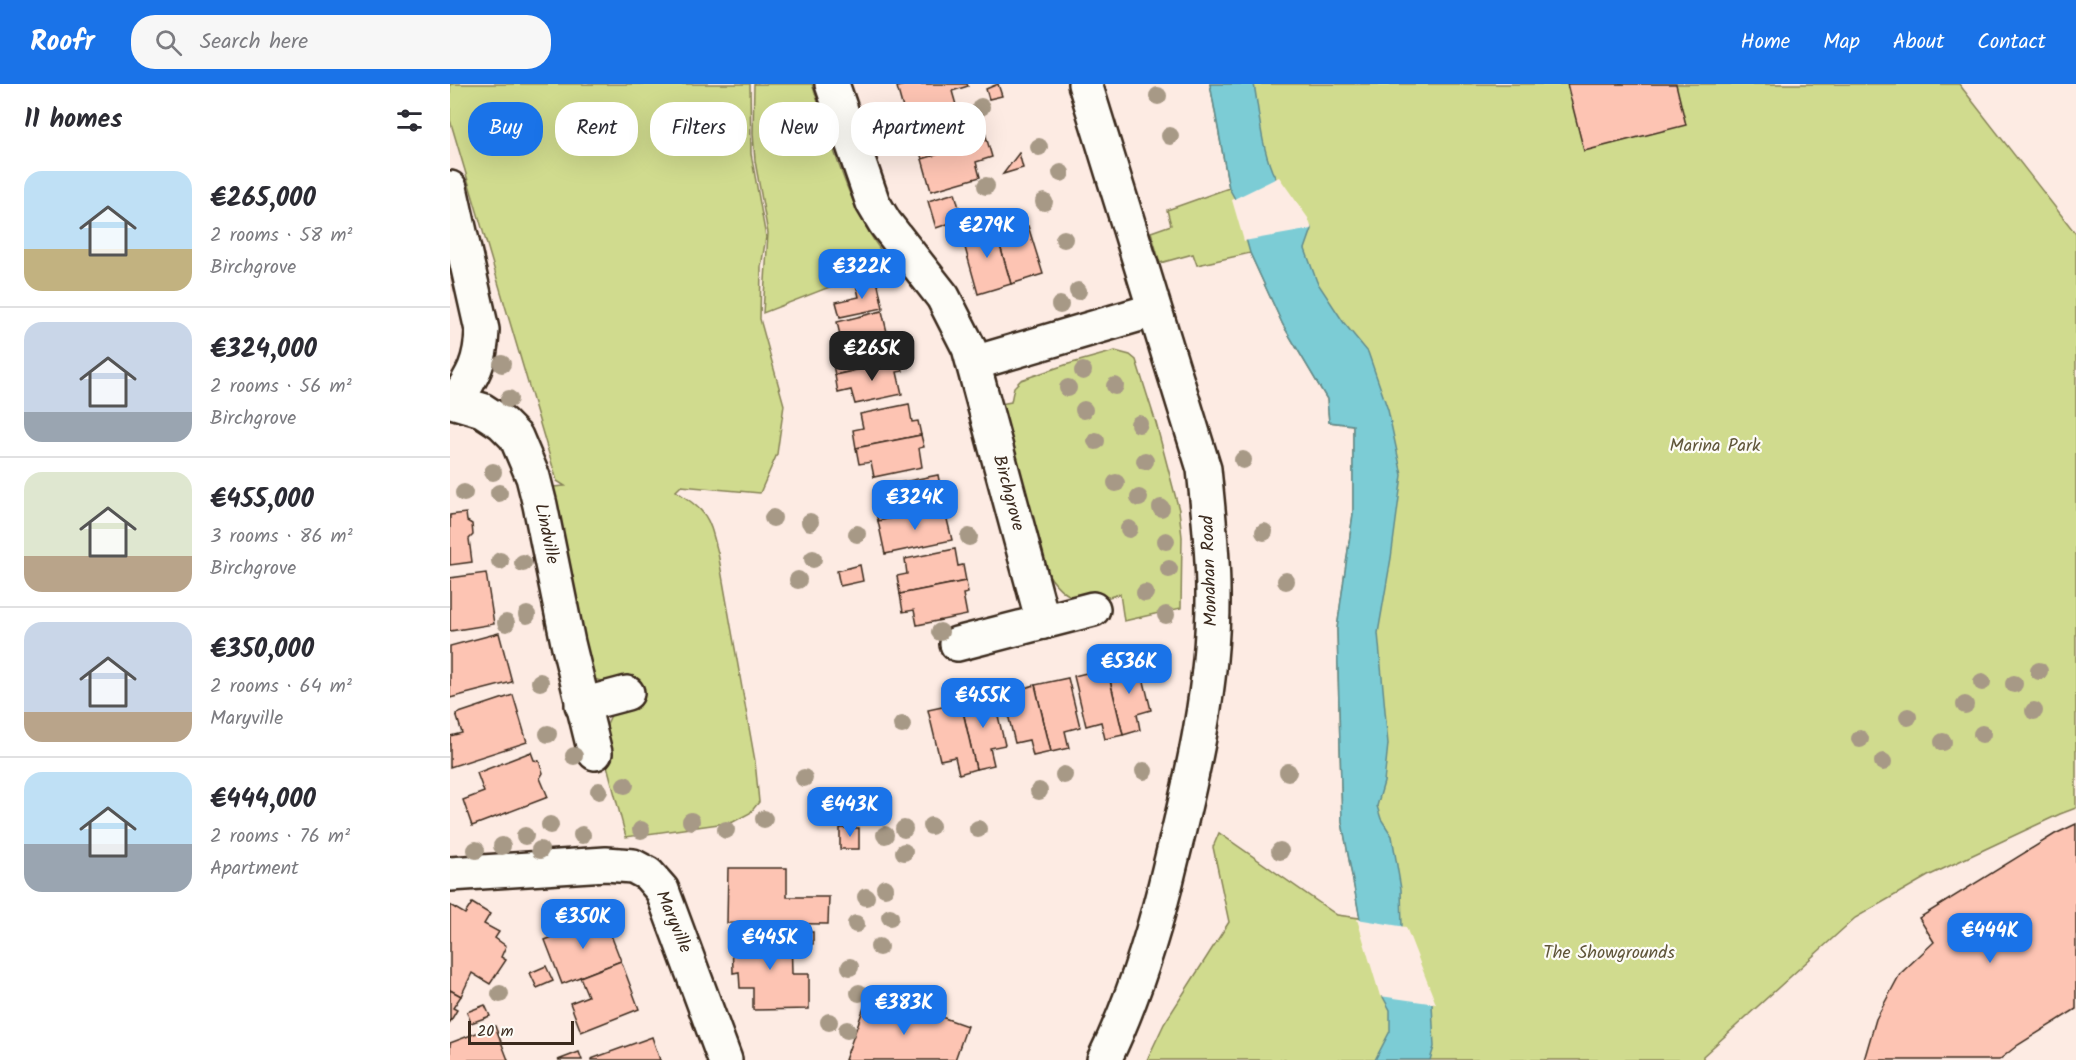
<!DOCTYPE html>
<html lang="en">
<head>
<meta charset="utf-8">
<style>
  :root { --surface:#fff; --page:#f7f7f7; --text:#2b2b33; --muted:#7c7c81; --line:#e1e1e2; --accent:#1a73e8 }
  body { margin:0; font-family:Kalam,sans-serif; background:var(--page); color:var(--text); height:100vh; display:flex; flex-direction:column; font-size:22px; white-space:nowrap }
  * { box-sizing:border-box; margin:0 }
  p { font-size:20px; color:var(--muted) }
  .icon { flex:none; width:33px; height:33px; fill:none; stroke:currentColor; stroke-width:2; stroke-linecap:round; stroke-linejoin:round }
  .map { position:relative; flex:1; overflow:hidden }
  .side { display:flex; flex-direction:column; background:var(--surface); width:450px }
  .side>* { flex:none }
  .banner { position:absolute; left:18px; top:18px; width:570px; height:54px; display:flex; gap:12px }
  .scale { position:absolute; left:18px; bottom:15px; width:106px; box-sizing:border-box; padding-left:6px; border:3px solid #3b2a1e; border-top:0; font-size:16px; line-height:21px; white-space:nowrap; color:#3b2a1e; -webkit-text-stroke:4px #fdfcf7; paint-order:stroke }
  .price { position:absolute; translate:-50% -51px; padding:0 14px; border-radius:12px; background:var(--accent); color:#fff; font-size:20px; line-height:39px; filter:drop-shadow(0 2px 3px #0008) }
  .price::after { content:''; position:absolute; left:50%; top:36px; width:18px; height:14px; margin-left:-9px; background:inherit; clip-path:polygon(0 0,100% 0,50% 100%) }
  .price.selected { background:#222; color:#fff }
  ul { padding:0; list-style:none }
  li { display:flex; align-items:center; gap:18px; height:150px; padding:0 24px }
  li+li { border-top:2px solid var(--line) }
  li span { display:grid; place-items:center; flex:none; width:168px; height:120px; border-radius:18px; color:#555 }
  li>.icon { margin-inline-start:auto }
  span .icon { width:72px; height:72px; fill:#fffc; stroke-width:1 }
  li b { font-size:26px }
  h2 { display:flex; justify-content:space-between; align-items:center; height:72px; padding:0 24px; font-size:26px }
  .tag { padding:0 21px; border-radius:24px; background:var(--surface); box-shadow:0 6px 24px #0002; font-size:21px; line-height:54px }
  .tag.selected { background:var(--accent); color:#fff }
  header { display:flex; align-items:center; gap:36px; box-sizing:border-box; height:84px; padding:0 30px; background:var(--accent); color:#fff }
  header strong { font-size:28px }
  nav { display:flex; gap:33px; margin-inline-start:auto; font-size:21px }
  .search { width:420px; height:54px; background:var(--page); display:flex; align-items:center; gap:15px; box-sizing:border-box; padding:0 21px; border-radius:24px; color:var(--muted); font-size:22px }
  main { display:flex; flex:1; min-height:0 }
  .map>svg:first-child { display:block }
</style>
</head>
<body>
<header>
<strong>Roofr</strong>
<div class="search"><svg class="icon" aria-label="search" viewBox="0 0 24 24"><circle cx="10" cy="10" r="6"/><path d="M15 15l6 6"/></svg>Search here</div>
<nav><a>Home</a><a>Map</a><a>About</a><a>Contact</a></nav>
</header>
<main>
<section class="side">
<h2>11 homes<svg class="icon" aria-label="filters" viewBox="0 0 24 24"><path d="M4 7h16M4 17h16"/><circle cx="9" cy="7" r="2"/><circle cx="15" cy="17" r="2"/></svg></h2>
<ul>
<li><span style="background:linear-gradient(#bfe0f5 65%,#c2b280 0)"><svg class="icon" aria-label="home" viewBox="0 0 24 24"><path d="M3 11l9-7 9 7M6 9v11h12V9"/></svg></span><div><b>€265,000</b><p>2 rooms · 58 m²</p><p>Birchgrove</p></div></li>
<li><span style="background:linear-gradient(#c9d6e8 75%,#9aa5b1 0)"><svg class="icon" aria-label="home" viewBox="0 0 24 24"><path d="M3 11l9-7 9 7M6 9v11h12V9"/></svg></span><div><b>€324,000</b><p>2 rooms · 56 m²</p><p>Birchgrove</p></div></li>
<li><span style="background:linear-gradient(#dfe7d0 70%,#b9a48a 0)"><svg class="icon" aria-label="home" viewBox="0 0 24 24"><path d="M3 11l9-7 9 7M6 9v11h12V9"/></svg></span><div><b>€455,000</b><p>3 rooms · 86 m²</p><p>Birchgrove</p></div></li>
<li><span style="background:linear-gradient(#c9d6e8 75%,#b9a48a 0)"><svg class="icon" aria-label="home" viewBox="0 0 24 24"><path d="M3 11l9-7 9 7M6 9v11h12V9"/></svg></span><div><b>€350,000</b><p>2 rooms · 64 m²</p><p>Maryville</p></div></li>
<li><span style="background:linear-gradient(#bfe0f5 60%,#9aa5b1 0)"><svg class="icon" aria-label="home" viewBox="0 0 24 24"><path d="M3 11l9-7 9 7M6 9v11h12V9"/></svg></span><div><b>€444,000</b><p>2 rooms · 76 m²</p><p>Apartment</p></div></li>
</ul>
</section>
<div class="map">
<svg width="1626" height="976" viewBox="0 0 1626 976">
  <rect width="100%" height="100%" fill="#fdebe3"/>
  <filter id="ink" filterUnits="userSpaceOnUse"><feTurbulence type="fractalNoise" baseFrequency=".0167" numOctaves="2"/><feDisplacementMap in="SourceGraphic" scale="12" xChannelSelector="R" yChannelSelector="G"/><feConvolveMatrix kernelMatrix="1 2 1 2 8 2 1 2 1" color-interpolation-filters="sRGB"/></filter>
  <g filter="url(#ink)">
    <g fill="#d0db8e" stroke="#868256" stroke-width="1.5">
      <path d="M0,0H300L301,70L316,153L311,183L310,235L334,321L327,370L310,409L231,402L226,407C259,430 258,431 268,469L305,677L309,718L300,729L283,738L176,753L154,670L158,653L156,642L162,629L191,620L183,592L152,597L143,595L136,579L103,403L115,402L107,397L0,36Z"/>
      <path d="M304,0H362C382,57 397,122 434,171L426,185L313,229L318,149L305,77L303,49Z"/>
      <polygon points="760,0 1509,0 1626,150 1626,724 1610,730 1478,792 1405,834 1253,972 1253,976 697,976 714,940 779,838 763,763 769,749 887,831 910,834 892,738 887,545 903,430 903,341 879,338 877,315 833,241 800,169 747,181 743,170 710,179 701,148 721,141 717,126 779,104"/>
      <path d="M665,267L680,271L686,276L706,339L729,426L732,453L731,524L674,537L670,510C634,521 615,519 595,485L550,320L561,318L564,303L571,296L615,281Z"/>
    </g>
    <path fill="#7cccd5" stroke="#628b8c" stroke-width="1.5" d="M760,0H804C809,28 811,60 822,87C831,107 849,126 862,145L855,165L867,198L894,239L918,268L938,326L952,391L941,474L928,549L938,660L934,698L927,722L931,735L942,752L951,805L952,843L982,920L984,963L980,976H925L940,947V926L933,913L910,835L892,738L887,545L903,430V341L879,338L877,315L833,241L800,169L785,115L779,104Z"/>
    <g fill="#fdebe3">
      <polygon points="829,93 858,134 862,145 794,157 782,116"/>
      <polygon points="907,835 956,843 986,920 930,912"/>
    </g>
    <g fill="#fdc4b3" stroke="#3b2a1e" stroke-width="1.5">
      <polygon points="458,0 517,0 518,2 502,7 506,21 456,35 447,3"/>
      <polygon points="548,0 552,12 539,15 536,5"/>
      <polygon points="1117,0 1226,0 1236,41 1134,67"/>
      <polygon points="512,28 516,43 533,38 537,56 472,75 463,42"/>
      <polygon points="537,56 542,73 526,78 530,93 481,107 472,75"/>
      <polygon points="569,69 573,84 553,90"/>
      <polygon points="505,109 512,135 486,144 478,117"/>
      <polygon points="559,129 564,146 578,142 593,190 561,200 542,134"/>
      <polygon points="542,134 561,200 528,210 514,160 528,156 524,139"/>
      <polygon points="427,196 433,224 390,233 386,218 409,213 406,200"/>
      <polygon points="432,227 441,265 446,263 450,276 385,291 382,276 395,273 387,238"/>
      <polygon points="450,276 453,287 447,288 452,310 405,320 401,306 388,309 385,291"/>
      <polygon points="459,320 462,338 468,337 471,351 406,364 403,346 413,344 410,330"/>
      <polygon points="471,351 474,363 469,364 472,383 424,393 421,378 409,380 406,364"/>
      <polygon points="488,391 494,423 428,437 424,421 437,419 433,402"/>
      <polygon points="494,423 502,456 435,470 428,437"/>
      <polygon points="16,429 17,437 22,440 23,451 19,455 22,478 0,481 0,431"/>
      <polygon points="505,465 508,482 513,481 516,497 450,510 447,492 457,490 455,475"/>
      <polygon points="410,481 413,497 390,502 387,487"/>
      <polygon points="36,489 44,540 0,547 0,494"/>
      <polygon points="516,497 518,509 513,510 517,531 467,541 464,526 453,528 450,510"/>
      <polygon points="49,549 62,598 0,614 0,562"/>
      <polygon points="689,577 701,626 687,630 690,646 673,651 657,584"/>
      <polygon points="657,584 673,651 655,655 651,638 636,642 624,592"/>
      <polygon points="618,594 630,643 615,647 619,664 601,668 585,601"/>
      <polygon points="585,601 601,668 583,672 579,656 565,659 553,610"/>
      <polygon points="63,611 77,658 0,683 0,652 12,649 6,630"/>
      <polygon points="543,611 555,661 540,664 544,681 526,685 511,619"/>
      <polygon points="511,619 526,685 509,690 505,673 490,676 478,626"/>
      <polygon points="81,668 84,676 89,677 93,689 90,694 98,713 22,742 13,716 34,708 27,689"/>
      <polygon points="1626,740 1626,925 1568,961 1549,976 1414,976 1426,935 1450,890 1484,858 1469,834 1605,750"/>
      <rect x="390" y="744" width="19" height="21"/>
      <polygon points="278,784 337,784 337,813 379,813 378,840 277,839"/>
      <polygon points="22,819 40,830 34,840 49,848 45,854 56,862 51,873 56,876 40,900 22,889 11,912 0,906 0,821 15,830"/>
      <polygon points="154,833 171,877 112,900 95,856"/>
      <polygon points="341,848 342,890 359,890 359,925 303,926 303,904 290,904 289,888 283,889 282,850"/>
      <rect x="349" y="848" width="14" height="12"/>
      <polygon points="171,877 189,925 131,948 120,919 138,912 130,893"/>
      <polygon points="96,882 103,897 87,904 80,889"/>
      <polygon points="0,906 11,912 3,924 7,926 0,938"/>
      <polygon points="417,915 480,938 483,930 517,942 505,976 395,976"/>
      <polygon points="35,921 40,932 21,939 17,928"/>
      <polygon points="45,942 58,976 0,976 0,959"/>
      <polygon points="202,953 210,976 141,976 141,975"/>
      <polygon points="129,968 132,976 108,976"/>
    </g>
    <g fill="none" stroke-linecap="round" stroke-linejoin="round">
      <g stroke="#3b2a1e" stroke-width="38">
        <g id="minor">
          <polyline points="382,0 423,119 435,139 493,213 519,264 593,538"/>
          <path d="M635,0L754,385C758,426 763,467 763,508C764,600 743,690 721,778C705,846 685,913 654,976"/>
          <path d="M0,104L32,246C31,278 23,292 5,318L32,326L52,339L66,353L83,393L90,421L118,559L145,669"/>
          <polyline points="524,279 704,226"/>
          <polyline points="507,560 643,525"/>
          <polyline points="132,621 177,609"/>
          <polyline points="0,790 156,780 183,782 198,790 212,806 275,976"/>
        </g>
      </g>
      <use href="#minor" stroke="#fdfcf7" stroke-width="33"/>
    </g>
    <g fill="#a79986">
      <circle cx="708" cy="12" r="9"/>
      <circle cx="531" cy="23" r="9"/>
      <circle cx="720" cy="52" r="9"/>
      <circle cx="589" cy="63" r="9"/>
      <circle cx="611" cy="89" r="9"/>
      <circle cx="536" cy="102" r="9"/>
      <circle cx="594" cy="118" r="9"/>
      <circle cx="614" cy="155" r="9"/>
      <circle cx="628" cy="207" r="9"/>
      <circle cx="610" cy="221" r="9"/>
      <circle cx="52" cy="280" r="9"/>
      <circle cx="633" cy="287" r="9"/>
      <circle cx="665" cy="302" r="9"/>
      <circle cx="618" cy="304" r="9"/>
      <circle cx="59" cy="315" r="9"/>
      <circle cx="634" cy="326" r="9"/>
      <circle cx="689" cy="340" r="9"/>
      <circle cx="646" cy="357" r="9"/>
      <circle cx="793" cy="376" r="9"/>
      <circle cx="695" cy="377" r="9"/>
      <circle cx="43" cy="388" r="9"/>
      <circle cx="666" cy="399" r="9"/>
      <circle cx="14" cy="409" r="9"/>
      <circle cx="49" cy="409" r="9"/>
      <circle cx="689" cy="414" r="9"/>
      <circle cx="711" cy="424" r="9"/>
      <circle cx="323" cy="434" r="9"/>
      <circle cx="360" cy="438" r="9"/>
      <circle cx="679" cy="445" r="9"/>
      <circle cx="814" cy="448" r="9"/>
      <circle cx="407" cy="450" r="9"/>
      <circle cx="519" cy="453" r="9"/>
      <circle cx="716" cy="457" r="9"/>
      <circle cx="363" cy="475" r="9"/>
      <circle cx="50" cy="477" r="9"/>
      <circle cx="73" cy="479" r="9"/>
      <circle cx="719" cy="485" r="9"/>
      <circle cx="348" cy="496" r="9"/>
      <circle cx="836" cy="497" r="9"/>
      <circle cx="695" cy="509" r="9"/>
      <circle cx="77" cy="531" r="9"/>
      <circle cx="716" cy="531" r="9"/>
      <circle cx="56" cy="539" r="9"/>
      <circle cx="490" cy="548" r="9"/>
      <circle cx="1589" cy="587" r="9"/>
      <circle cx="90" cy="598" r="9"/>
      <circle cx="1532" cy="598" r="9"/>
      <circle cx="1564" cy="600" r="9"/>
      <circle cx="1515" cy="621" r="9"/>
      <circle cx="1584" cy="627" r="9"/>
      <circle cx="1458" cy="633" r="9"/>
      <circle cx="452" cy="641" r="9"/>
      <circle cx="98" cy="650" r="9"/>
      <circle cx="1532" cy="650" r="9"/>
      <circle cx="1410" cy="655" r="9"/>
      <circle cx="1493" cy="658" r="9"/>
      <circle cx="124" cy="672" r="9"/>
      <circle cx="1433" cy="678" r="9"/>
      <circle cx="694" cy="687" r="9"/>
      <circle cx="838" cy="688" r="9"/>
      <circle cx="614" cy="691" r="9"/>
      <circle cx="354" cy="694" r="9"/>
      <circle cx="175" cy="701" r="9"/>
      <circle cx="149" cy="707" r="9"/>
      <circle cx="589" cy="707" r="9"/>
      <circle cx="373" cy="731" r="9"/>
      <circle cx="314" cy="735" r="9"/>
      <circle cx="241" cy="737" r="9"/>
      <circle cx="100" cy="741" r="9"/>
      <circle cx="481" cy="742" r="9"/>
      <circle cx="454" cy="745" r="9"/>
      <circle cx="528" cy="745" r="9"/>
      <circle cx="191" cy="746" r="9"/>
      <circle cx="276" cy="746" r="9"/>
      <circle cx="132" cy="751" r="9"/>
      <circle cx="435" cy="751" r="9"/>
      <circle cx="75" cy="752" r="9"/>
      <circle cx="52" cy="762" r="9"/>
      <circle cx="26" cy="766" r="9"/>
      <circle cx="90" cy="766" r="9"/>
      <circle cx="830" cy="767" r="9"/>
      <circle cx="454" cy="768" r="9"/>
      <circle cx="435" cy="804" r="9"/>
      <circle cx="416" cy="813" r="9"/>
      <circle cx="440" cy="833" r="9"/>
      <circle cx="406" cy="840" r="9"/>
      <circle cx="429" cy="863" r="9"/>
      <circle cx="400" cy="883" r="9"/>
      <circle cx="409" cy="909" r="9"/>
      <circle cx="50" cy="910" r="9"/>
      <circle cx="379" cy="938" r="9"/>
      <circle cx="397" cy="946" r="9"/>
    </g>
  </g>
  <g text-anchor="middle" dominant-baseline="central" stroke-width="4.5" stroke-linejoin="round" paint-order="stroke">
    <g font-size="18" fill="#60563a" stroke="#fdfcf7">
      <text x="1265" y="362">Marina Park</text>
      <text x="1159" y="869">The Showgrounds</text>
    </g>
    <g font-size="18" fill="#3b2a1e" stroke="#fdfcf7">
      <text transform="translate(558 409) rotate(75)">Birchgrove</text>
      <text transform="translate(96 450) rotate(78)">Lindville</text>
      <text transform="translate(760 487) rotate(-92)">Monahan Road</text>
      <text transform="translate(223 838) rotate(67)">Maryville</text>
    </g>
  </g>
</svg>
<div class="scale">20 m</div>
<b class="price" style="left:537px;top:175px">€279K</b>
<b class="price" style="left:412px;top:216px">€322K</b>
<b class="price selected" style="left:422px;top:298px">€265K</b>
<b class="price" style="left:465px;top:447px">€324K</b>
<b class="price" style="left:679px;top:611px">€536K</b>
<b class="price" style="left:533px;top:645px">€455K</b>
<b class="price" style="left:400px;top:754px">€443K</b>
<b class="price" style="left:133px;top:866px">€350K</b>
<b class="price" style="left:1540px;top:880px">€444K</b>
<b class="price" style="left:320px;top:887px">€445K</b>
<b class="price" style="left:454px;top:952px">€383K</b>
<div class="banner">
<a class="tag selected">Buy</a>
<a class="tag">Rent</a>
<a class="tag">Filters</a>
<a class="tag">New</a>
<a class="tag">Apartment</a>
</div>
</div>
</main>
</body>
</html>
